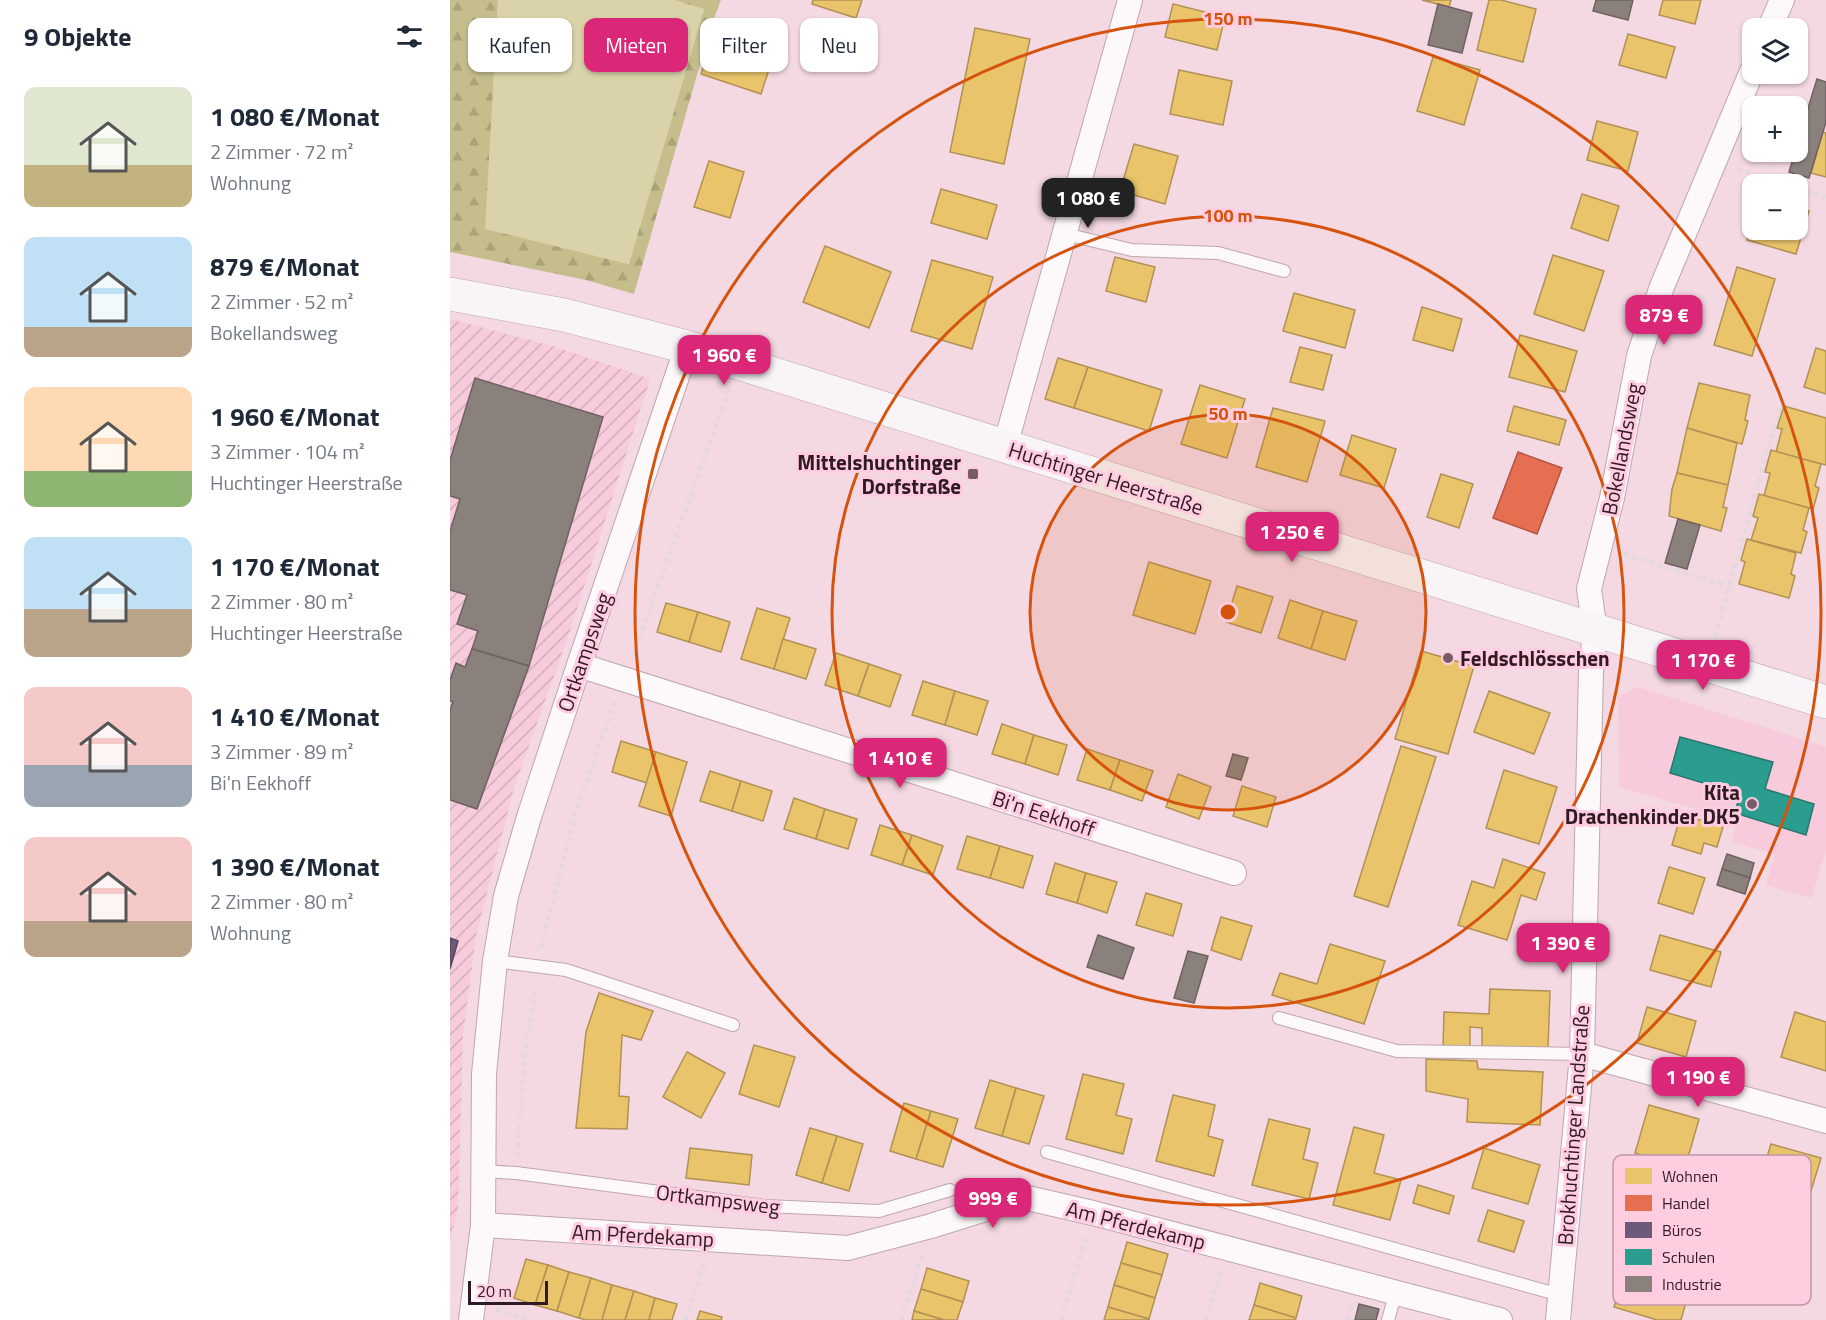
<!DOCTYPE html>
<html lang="de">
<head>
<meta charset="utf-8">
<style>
  :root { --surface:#fff; --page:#f2f2f3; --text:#1f2937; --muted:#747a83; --accent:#db2777 }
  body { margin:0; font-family:"Titillium Web",sans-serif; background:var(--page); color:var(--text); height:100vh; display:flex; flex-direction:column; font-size:22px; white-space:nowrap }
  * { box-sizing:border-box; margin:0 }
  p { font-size:20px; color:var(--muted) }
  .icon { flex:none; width:33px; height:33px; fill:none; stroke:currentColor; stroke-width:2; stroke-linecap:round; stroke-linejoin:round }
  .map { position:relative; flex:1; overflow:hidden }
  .drawer { display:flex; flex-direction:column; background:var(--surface); width:450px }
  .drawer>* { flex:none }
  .top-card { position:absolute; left:18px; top:18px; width:570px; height:54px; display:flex; gap:12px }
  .fabs { position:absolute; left:1292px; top:18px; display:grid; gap:12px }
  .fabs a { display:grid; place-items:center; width:66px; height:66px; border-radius:12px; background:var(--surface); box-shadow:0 2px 4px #0004; font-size:30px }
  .scale { position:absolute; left:18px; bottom:15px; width:80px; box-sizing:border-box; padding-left:6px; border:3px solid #301a23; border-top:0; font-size:16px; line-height:21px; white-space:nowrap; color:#301a23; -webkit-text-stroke:4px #ffcddf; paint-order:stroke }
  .price { position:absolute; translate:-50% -51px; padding:0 14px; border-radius:12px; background:var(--accent); color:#fff; font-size:20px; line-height:39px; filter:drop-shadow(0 2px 3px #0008) }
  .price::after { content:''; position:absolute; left:50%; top:36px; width:18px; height:14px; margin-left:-9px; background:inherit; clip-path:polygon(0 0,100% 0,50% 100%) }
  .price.current { background:#222; color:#fff }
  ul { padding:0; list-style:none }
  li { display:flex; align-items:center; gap:18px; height:150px; padding:0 24px }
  li span { display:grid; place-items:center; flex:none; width:168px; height:120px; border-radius:12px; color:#555 }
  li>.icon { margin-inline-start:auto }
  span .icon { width:72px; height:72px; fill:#fffc; stroke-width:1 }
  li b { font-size:26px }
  h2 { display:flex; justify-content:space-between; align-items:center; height:72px; padding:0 24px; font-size:26px }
  .tag { padding:0 21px; border-radius:12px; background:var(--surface); box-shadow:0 2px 4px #0004; font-size:21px; line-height:54px }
  .tag.current { background:var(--accent); color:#fff }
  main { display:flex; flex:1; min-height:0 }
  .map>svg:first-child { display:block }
</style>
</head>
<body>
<main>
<section class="drawer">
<h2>9 Objekte<svg class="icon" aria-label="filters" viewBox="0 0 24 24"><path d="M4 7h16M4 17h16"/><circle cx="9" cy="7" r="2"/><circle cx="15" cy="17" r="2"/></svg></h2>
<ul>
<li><span style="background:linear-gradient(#dfe7d0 65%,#c2b280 0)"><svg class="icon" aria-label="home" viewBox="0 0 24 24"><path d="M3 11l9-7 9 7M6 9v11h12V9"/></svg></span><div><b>1 080 €/Monat</b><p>2 Zimmer · 72 m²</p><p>Wohnung</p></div></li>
<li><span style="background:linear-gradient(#bfe0f5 75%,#b9a48a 0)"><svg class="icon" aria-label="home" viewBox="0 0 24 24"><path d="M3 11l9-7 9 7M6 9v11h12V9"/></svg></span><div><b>879 €/Monat</b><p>2 Zimmer · 52 m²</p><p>Bokellandsweg</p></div></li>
<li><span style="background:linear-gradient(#ffd9b3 70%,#8fb573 0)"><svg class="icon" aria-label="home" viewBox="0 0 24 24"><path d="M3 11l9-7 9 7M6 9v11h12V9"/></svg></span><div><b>1 960 €/Monat</b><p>3 Zimmer · 104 m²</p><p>Huchtinger Heerstraße</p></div></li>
<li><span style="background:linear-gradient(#bfe0f5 60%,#b9a48a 0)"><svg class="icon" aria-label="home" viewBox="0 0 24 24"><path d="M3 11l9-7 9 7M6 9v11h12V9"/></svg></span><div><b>1 170 €/Monat</b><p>2 Zimmer · 80 m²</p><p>Huchtinger Heerstraße</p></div></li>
<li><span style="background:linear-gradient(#f6c9c9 65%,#9aa5b1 0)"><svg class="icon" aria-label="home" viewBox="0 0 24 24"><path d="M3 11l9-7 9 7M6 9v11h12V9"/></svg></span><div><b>1 410 €/Monat</b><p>3 Zimmer · 89 m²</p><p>Bi'n Eekhoff</p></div></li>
<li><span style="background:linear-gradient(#f6c9c9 70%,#b9a48a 0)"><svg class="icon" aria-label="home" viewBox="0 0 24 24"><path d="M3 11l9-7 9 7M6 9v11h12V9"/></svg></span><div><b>1 390 €/Monat</b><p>2 Zimmer · 80 m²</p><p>Wohnung</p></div></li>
</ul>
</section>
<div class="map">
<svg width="1376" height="1320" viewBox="0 0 1376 1320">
  <defs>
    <pattern id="industrial-furrows" width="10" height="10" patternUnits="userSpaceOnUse" patternTransform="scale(1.5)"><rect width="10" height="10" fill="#f7cbdb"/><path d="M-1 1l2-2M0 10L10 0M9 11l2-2" fill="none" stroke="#d4aebc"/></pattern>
    <pattern id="forest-firs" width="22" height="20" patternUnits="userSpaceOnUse" patternTransform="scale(1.5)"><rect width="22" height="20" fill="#c5be8c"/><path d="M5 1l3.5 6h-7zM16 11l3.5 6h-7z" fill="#aaa378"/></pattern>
  </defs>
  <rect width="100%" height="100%" fill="#f4d8e2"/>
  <polygon fill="#f7cbdb" points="1188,687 1376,747 1376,851 1361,898 1316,885 1325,854 1281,842 1287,821 1169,787 1168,696"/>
  <polygon fill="url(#industrial-furrows)" points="0,319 103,346 200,379 119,634 64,788 26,936 13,1035 8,1207 0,1241"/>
  <polygon fill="#dad3a9" points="48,0 224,0 254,8 180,264 34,229"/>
  <polygon fill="url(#forest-firs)" points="0,0 48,0 35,229 179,264 254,9 224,0 271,0 262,23 184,294 136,280 0,252"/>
  <g fill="#e9c46a" stroke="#b29155" stroke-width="1.5">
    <polygon points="363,0 412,0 406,18 362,4"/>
    <polygon points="972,0 1001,0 999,7"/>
    <polygon points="1039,0 1051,0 1086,9 1073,62 1027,50"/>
    <polygon points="1213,0 1251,0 1245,24 1209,15"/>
    <polygon points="723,4 775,17 767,50 715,37"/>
    <polygon points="525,28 580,39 554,164 500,152"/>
    <polygon points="1178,34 1225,47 1216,78 1169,65"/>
    <polygon points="262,40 322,60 311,94 251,74"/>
    <polygon points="983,57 1030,70 1014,125 967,111"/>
    <polygon points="729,70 782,81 773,125 720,114"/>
    <polygon points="1147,121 1188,132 1178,171 1137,160"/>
    <polygon points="1373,132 1376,133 1376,177 1361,173"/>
    <polygon points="684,144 728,156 715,204 670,191"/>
    <polygon points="259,161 294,172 280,218 244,207"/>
    <polygon points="491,189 547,205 537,239 481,223"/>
    <polygon points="1132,194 1169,206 1158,241 1121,228"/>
    <polygon points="1347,208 1359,211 1346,254 1297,240 1302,224 1302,230 1347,230"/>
    <polygon points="375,246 441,272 419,328 353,302"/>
    <polygon points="1103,255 1154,271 1134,331 1084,314"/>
    <polygon points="665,257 705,267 696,302 656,291"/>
    <polygon points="482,260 543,277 522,349 461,331"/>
    <polygon points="1287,267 1325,279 1302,356 1264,345"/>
    <polygon points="844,293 905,310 895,348 833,331"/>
    <polygon points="972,307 1012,319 1003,351 963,340"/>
    <polygon points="1070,335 1127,351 1115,392 1059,377"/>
    <polygon points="850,347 882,355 873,390 840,382"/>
    <polygon points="1366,348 1376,351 1376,394 1354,387"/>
    <polygon points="608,358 638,367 624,408 595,399"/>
    <polygon points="638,367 712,390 699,431 624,408"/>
    <polygon points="1249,383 1300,395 1295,420 1298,421 1292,444 1237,428"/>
    <polygon points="750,385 795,399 777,458 731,444"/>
    <polygon points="1064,406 1116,420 1109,445 1057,431"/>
    <polygon points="1334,406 1376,418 1376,465 1326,452 1332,429 1327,428"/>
    <polygon points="823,408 875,421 857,482 806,467"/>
    <polygon points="1237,428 1287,443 1278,485 1227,473"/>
    <polygon points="902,435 946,449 934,488 890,475"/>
    <polygon points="1321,450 1371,464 1365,486 1369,488 1363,509 1314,496 1320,473 1315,472"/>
    <polygon points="1227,473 1278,485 1273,507 1277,508 1271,531 1219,516 1222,489"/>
    <polygon points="991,474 1023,484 1009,528 977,517"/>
    <polygon points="1309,494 1359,508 1353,530 1357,532 1351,553 1301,540 1308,518 1303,516"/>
    <polygon points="1297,539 1346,553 1341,574 1345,576 1339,598 1289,584 1295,562 1291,560"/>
    <polygon points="699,562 761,581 745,634 683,615"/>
    <polygon points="787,586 823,597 811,633 776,622"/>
    <polygon points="840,600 873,611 861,649 828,638"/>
    <polygon points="216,603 248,612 239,642 207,632"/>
    <polygon points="307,608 340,618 324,669 291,659"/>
    <polygon points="873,611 907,621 895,660 861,649"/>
    <polygon points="248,612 280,622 271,652 239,642"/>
    <polygon points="333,639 366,649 356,679 324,669"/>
    <polygon points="971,651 1024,666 998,754 945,739"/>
    <polygon points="386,653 419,664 408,696 375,685"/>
    <polygon points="419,664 451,675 440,707 408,696"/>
    <polygon points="473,681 505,691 495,725 462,715"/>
    <polygon points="505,691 538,701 527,735 495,725"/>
    <polygon points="1039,691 1100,713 1084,754 1024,732"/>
    <polygon points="552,724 584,735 575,764 542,754"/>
    <polygon points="584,735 617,745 608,775 575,764"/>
    <polygon points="171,741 206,752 197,783 162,772"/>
    <polygon points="951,746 986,757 938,907 904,896"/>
    <polygon points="637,749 670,760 660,790 627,780"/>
    <polygon points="206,752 237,762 221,816 189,806"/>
    <polygon points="670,760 703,771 692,801 660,790"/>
    <polygon points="1054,770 1107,787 1089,844 1036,828"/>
    <polygon points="260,771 291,781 282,811 250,801"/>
    <polygon points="728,774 761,787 749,819 716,807"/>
    <polygon points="291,781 322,791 313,821 282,811"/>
    <polygon points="792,786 826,797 817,827 783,816"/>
    <polygon points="344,798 375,809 366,839 334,829"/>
    <polygon points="375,809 407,819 398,849 366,839"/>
    <polygon points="1231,814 1273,827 1267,847 1254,843 1251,854 1222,845"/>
    <polygon points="430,825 462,835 452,865 421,855"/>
    <polygon points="462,835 493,846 483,875 452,865"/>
    <polygon points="517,836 550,846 540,878 507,869"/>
    <polygon points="550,846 583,856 573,888 540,878"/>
    <polygon points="1053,859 1095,873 1086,900 1071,895 1057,940 1008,925 1022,881 1044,888"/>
    <polygon points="605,863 636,873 627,903 596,894"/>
    <polygon points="1219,867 1255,878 1243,914 1208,903"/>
    <polygon points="636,873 667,882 657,913 627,903"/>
    <polygon points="696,893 732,904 723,936 686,925"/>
    <polygon points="771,917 802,926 791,960 761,950"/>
    <polygon points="1210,935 1271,952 1261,987 1200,970"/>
    <polygon points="880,944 935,961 914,1024 822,995 830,973 867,984"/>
    <polygon points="1040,989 1100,991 1098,1048 1032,1046 1032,1028 1020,1027 1020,1048 993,1047 994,1012 1039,1014"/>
    <polygon points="149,993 203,1011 191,1040 172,1035 169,1096 179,1097 177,1129 126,1128 136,1032"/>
    <polygon points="1197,1007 1246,1021 1236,1057 1187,1043"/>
    <polygon points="1345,1012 1376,1022 1376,1071 1331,1057"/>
    <polygon points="304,1045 345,1057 329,1107 289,1094"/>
    <polygon points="237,1052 275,1073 251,1118 213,1097"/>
    <polygon points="976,1059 1027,1061 1028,1069 1093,1072 1090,1125 1017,1122 1018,1099 976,1091"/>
    <polygon points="633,1074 674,1084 666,1115 682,1119 673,1154 616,1139"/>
    <polygon points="540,1080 566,1088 552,1136 525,1128"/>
    <polygon points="566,1088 594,1096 579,1144 552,1136"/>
    <polygon points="723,1095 765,1105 758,1136 773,1140 764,1176 706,1161"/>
    <polygon points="454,1103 481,1111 466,1159 440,1151"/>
    <polygon points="1199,1105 1249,1119 1235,1168 1185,1153"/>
    <polygon points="481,1111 508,1119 493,1167 466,1159"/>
    <polygon points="819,1119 860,1129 853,1159 868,1163 859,1199 802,1185"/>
    <polygon points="904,1127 934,1135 924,1173 951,1180 940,1220 883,1205"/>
    <polygon points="360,1128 387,1136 372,1183 346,1175"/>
    <polygon points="387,1136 413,1144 399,1191 372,1183"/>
    <polygon points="1321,1144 1371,1158 1357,1204 1307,1190"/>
    <polygon points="240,1148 302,1155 299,1185 236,1178"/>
    <polygon points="1034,1148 1090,1165 1078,1204 1022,1188"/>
    <polygon points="968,1185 1004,1196 999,1214 963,1203"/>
    <polygon points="1038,1210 1074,1221 1064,1252 1028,1241"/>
    <polygon points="677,1242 718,1254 712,1275 671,1263"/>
    <polygon points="76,1259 98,1265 85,1305 64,1298"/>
    <polygon points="1178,1261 1207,1270 1201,1291 1236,1302 1231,1320 1207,1320 1164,1307"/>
    <polygon points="671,1263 712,1275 705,1298 664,1285"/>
    <polygon points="98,1265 119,1272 107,1311 85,1305"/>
    <polygon points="477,1268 519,1281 513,1302 471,1289"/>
    <polygon points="119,1272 141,1278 129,1318 107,1311"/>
    <polygon points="141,1278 162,1285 152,1320 136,1320 129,1318"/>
    <polygon points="810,1283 852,1296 846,1318 804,1305"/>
    <polygon points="162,1285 184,1291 175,1320 152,1320"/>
    <polygon points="664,1285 705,1298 699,1319 658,1307"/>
    <polygon points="471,1289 513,1302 507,1320 494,1320 464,1311"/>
    <polygon points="184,1291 205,1298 199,1320 175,1320"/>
    <polygon points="205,1298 227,1304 222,1320 199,1320"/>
    <polygon points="804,1305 846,1318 845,1320 799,1320"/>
    <polygon points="658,1307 699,1319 699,1320 654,1320"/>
    <polygon points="250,1311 272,1317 271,1320 247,1320"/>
    <polygon points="464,1311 494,1320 462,1320"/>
  </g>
  <polygon fill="#e76f51" stroke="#b05643" stroke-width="1.5" points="1068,452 1112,468 1087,534 1043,518"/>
  <polygon fill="#6d597a" stroke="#5b4660" stroke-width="1.5" points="0,938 8,941 0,969"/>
  <polygon fill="#2a9d8f" stroke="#2c766f" stroke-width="1.5" points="1230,737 1323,762 1315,789 1364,804 1356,835 1285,813 1290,794 1220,773"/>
  <g fill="#8a817c" stroke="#6f6261" stroke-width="1.5">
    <polygon points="1146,0 1183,0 1178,20 1143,11"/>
    <polygon points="988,4 1022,13 1012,53 978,45"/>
    <polygon points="1367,79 1376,82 1376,122 1359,178 1339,172 1345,152 1347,152 1347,144"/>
    <polygon points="25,378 153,417 79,666 22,649 28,631 7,624 17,595 0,590 0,531 10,499 0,496 0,460"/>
    <polygon points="1228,519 1250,525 1237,569 1215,563"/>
    <polygon points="22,649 79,666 27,809 0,800 0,710 3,702 0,701 0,680 6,663 15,667"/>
    <polygon points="783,754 798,758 791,780 776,776"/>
    <polygon points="1277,854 1304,863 1300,878 1272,869"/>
    <polygon points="1272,869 1300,878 1295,894 1267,885"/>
    <polygon points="648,935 684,948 673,979 637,967"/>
    <polygon points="738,951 758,956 744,1003 724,998"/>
    <polygon points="909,1304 929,1309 926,1320 905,1320"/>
  </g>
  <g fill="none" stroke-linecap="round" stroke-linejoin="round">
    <g stroke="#bea6af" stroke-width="14">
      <g id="lane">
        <polyline points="615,234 682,250 768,253 834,271"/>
        <polyline points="45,961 116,970 283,1025"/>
        <polyline points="829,1018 947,1051 1132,1054"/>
        <polyline points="597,1152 1110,1295"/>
        <polyline points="33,1171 66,1173 316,1206 429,1211 500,1190"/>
        <polyline points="938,1320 946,1292"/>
      </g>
    </g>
    <g stroke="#bea6af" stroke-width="26">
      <g id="street">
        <polyline points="1320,28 1332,0"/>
        <polyline points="555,446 680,0"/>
        <polyline points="129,665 784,873"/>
        <polyline points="1132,1054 1376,1121"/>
        <polyline points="33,1225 398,1248 481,1226 573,1197 643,1213 1050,1320"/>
        <polyline points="21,1320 33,1225 34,1074 45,961 56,896 79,817 129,665 237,347"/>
        <polyline points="1108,1320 1132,1054 1141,671 1145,631 1139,589 1162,498 1189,356 1211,289 1302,71"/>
      </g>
    </g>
    <g stroke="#bea6af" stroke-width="34">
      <polyline id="secondary" points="0,294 114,315 237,347 1376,702"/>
    </g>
    <g stroke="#e2dadd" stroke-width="4" stroke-dasharray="4.5 4.5" stroke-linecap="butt">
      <polyline points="1287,169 1336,184"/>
      <polyline points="1315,178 1320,164 1325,165"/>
      <polyline points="1347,188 1376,197"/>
      <polyline points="1174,554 1279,586"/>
      <polyline points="1265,637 1331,403"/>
      <polyline points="183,656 279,389"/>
      <polyline points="91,947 126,811 165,702"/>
      <polyline points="67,1156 75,1052 86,985"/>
      <polyline points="46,1310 79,1320"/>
      <polyline points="236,1320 255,1262"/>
      <polyline points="451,1320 472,1255"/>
      <polyline points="611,1320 636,1237"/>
      <polyline points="756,1320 770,1272"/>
      <polyline points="898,1320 902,1306"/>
    </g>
    <use href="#lane" stroke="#fdf9fb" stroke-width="12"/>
    <use href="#street" stroke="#fdf9fb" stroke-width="24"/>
    <use href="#secondary" stroke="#f9f4f8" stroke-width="33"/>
  </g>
  <circle cx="778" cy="612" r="198" fill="#d6530e" fill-opacity=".12"/>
  <g fill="none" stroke="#d6530e" stroke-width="3">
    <circle cx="778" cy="612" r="198"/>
    <circle cx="778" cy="612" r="396"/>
    <circle cx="778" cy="612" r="593"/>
  </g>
  <g fill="#755c66" stroke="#ffcddf" stroke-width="2">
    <rect x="517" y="468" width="12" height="12" rx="3"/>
    <circle cx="998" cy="658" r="6"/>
    <circle cx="1302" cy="804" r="6"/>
  </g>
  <g text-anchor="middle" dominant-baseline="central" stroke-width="6" stroke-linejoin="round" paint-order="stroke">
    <g font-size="21" fill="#301a23" stroke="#ffcddf">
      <text transform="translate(1171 449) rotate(-79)">Bokellandsweg</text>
      <text transform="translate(656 478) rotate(17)">Huchtinger Heerstraße</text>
      <text transform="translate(134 652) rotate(-71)">Ortkampsweg</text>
      <text transform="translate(594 813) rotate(18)">Bi'n Eekhoff</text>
      <text transform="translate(1123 1125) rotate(-86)">Brokhuchtinger Landstraße</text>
      <text transform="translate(268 1199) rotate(7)">Ortkampsweg</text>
      <text transform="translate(686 1225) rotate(14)">Am Pferdekamp</text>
      <text transform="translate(193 1235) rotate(3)">Am Pferdekamp</text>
    </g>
    <g font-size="21" font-weight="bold" fill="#301a23" stroke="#ffcddf" text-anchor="end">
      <text x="511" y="462">Mittelshuchtinger<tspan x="511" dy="24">Dorfstraße</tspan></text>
      <text x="1010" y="658" text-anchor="start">Feldschlösschen</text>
      <text x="1290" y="792">Kita<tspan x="1290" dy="24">Drachenkinder DK5</tspan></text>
    </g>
  </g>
  <rect x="1163" y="1155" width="198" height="150" rx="9" fill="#ffcddf" stroke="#c197a7" stroke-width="1.5"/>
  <rect x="1175" y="1168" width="27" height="16" fill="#e9c46a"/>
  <rect x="1175" y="1195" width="27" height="16" fill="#e76f51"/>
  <rect x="1175" y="1222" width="27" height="16" fill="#6d597a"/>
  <rect x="1175" y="1249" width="27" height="16" fill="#2a9d8f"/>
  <rect x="1175" y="1276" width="27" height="16" fill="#8a817c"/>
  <g font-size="16" fill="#301a23">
    <text x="1212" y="1182">Wohnen</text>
    <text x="1212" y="1209">Handel</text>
    <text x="1212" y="1236">Büros</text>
    <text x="1212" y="1263">Schulen</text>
    <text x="1212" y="1290">Industrie</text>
  </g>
  <circle cx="778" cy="612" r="9" fill="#d6530e" stroke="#ffcddf" stroke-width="3"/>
  <g font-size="18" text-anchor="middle" font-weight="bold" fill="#d6530e" stroke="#ffcddf" stroke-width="6" stroke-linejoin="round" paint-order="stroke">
    <text x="778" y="25">150 m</text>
    <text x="778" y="222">100 m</text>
    <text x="778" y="420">50 m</text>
  </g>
</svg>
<div class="fabs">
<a><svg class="icon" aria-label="layers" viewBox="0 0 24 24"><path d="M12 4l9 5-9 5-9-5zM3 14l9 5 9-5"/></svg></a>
<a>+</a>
<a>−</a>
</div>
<div class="scale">20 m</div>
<b class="price current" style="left:638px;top:229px">1 080 €</b>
<b class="price" style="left:1214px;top:346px">879 €</b>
<b class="price" style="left:274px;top:386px">1 960 €</b>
<b class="price" style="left:842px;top:563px">1 250 €</b>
<b class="price" style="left:1253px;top:691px">1 170 €</b>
<b class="price" style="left:450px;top:789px">1 410 €</b>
<b class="price" style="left:1113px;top:974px">1 390 €</b>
<b class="price" style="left:1248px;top:1108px">1 190 €</b>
<b class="price" style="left:543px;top:1229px">999 €</b>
<div class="top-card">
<a class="tag">Kaufen</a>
<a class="tag current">Mieten</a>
<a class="tag">Filter</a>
<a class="tag">Neu</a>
</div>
</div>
</main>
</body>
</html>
